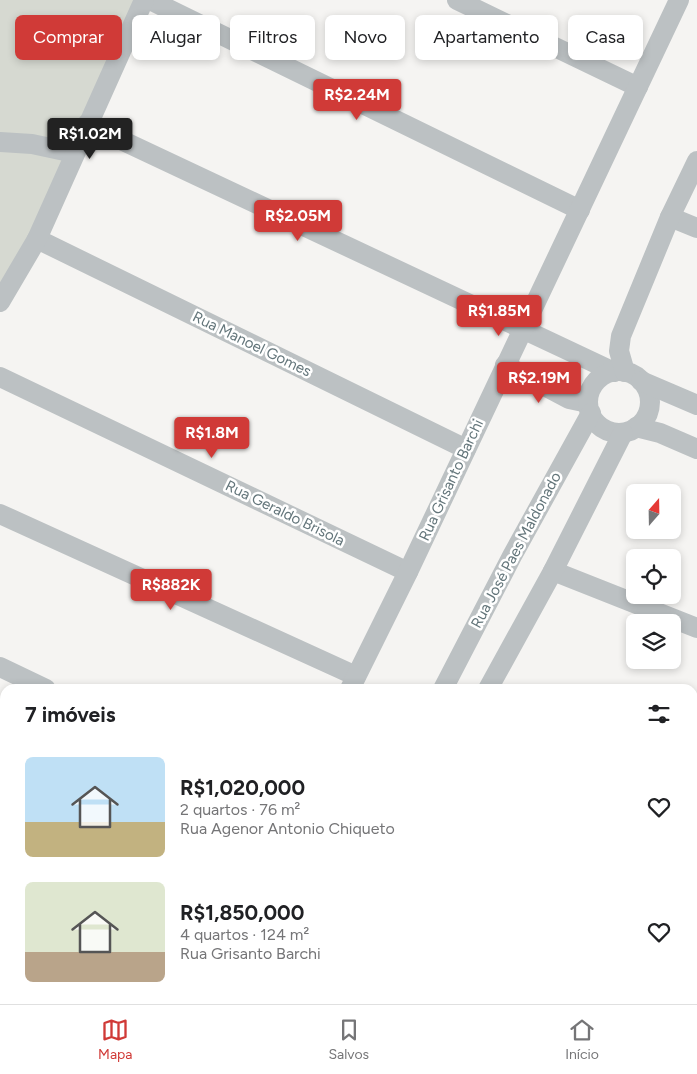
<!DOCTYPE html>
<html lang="pt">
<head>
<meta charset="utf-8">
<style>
  :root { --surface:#fff; --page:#f2f2f2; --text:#202124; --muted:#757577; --line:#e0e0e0; --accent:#d03a37 }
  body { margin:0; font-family:Figtree,sans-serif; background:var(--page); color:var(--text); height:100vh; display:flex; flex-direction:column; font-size:19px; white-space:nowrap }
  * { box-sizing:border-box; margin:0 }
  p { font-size:16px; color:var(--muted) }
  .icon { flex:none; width:28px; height:28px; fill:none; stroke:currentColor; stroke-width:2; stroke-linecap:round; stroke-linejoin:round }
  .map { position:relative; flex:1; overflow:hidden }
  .details { position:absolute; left:0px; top:684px; width:698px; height:321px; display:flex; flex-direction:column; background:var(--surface); border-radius:15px 15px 0 0; box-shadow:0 2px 8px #0003 }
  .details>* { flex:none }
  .top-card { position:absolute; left:15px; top:15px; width:668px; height:45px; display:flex; gap:10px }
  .needle { width:32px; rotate:20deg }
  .controls { position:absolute; left:626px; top:484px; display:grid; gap:10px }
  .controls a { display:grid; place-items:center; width:55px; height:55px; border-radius:8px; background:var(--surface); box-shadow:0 2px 8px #0003; font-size:25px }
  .price { position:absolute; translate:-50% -42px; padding:0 11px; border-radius:5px; background:var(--accent); color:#fff; font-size:16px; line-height:32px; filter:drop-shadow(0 1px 2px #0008) }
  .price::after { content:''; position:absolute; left:50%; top:30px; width:15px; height:11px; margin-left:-8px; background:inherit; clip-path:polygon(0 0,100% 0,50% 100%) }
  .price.selected { background:#222; color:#fff }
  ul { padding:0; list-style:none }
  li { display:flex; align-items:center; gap:15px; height:125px; padding:0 25px }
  li span { display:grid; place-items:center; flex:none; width:140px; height:100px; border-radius:8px; color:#555 }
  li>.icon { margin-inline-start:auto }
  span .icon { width:60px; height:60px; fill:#fffc; stroke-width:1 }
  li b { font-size:21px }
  h2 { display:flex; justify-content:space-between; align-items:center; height:60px; padding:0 25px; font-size:21px }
  .pill { padding:0 18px; border-radius:8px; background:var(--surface); box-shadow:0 2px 8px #0003; font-size:18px; line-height:45px }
  .pill.selected { background:var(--accent); color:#fff }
  .menu { display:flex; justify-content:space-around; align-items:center; height:70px; border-top:1px solid var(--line); background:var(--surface); font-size:14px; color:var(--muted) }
  .menu a { display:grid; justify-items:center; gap:2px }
  .menu .selected { color:var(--accent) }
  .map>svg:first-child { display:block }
</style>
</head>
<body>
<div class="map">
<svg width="697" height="1004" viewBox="0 0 697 1004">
  <rect width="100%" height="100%" fill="#f5f4f2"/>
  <polygon fill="#d6d9d1" points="0,0 141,0 34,239 0,290"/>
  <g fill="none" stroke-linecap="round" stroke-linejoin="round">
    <g stroke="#bcc1c3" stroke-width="20">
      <polyline points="150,0 580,210"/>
      <polyline points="457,0 638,87"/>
      <polyline points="87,124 614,372"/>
      <polyline points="0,142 32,144 74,153"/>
      <polyline points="670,217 697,228"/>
      <polyline points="37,239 466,449"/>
      <polyline points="0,302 37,239 144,0"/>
      <polyline points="505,365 569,399 588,403"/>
      <circle cx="619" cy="402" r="31"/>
      <polyline points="625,372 619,351 621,336 670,217 697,161"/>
      <polyline points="0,377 408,572"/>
      <polyline points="641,381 697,405"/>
      <polyline points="636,427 660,433 697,449"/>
      <polyline points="0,514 356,676"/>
      <polyline points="553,571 697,628"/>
      <polyline points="0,667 46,689"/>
      <polyline points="350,689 408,572 679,0"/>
      <polyline points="443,689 512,556 591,413"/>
      <polyline points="488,689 553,571 623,433"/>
      <polyline points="692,795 697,797"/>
      <polyline points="0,823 5,825"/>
      <polyline points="692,942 697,944"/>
      <polyline points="462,1000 472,1004"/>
      <polyline points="223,1004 224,1000"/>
      <polyline points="314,1004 316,1000"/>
      <polyline points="351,1004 353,1000"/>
    </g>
  </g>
  <g text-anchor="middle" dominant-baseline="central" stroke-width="5" stroke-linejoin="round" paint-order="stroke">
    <g font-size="15" fill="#63757a" stroke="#fff">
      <text transform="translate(252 344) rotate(26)">Rua Manoel Gomes</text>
      <text transform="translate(451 480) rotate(-65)">Rua Grisanto Barchi</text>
      <text transform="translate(285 513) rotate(26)">Rua Geraldo Brisola</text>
      <text transform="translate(516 550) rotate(-62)">Rua José Paes Maldonado</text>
    </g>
  </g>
</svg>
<div class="controls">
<a><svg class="needle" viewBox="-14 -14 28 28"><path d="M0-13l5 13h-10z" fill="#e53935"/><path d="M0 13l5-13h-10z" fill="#757577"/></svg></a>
<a><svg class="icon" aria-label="locate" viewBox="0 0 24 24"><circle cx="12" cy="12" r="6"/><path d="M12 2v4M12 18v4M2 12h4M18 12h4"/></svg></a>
<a><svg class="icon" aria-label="layers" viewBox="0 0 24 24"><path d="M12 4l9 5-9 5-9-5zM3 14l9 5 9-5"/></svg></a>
</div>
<b class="price" style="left:357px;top:121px">R$2.24M</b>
<b class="price selected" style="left:90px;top:160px">R$1.02M</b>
<b class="price" style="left:298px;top:242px">R$2.05M</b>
<b class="price" style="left:499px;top:337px">R$1.85M</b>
<b class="price" style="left:539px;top:404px">R$2.19M</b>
<b class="price" style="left:212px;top:459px">R$1.8M</b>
<b class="price" style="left:171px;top:611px">R$882K</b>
<div class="top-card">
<a class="pill selected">Comprar</a>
<a class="pill">Alugar</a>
<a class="pill">Filtros</a>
<a class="pill">Novo</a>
<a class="pill">Apartamento</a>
<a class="pill">Casa</a>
</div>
<section class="details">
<h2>7 imóveis<svg class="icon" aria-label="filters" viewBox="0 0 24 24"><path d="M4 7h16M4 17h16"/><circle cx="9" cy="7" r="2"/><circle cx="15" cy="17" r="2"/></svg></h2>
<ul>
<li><span style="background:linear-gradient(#bfe0f5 65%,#c2b280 0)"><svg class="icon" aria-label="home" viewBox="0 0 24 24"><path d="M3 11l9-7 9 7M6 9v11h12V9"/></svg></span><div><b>R$1,020,000</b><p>2 quartos · 76 m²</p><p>Rua Agenor Antonio Chiqueto</p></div><svg class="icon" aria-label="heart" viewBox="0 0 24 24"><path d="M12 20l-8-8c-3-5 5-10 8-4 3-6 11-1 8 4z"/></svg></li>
<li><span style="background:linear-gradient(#dfe7d0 70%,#b9a48a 0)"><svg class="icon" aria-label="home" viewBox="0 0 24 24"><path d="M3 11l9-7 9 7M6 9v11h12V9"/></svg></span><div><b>R$1,850,000</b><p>4 quartos · 124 m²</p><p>Rua Grisanto Barchi</p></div><svg class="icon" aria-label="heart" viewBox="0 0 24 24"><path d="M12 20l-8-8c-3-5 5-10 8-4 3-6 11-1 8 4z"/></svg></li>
</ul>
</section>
</div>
<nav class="menu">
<a class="selected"><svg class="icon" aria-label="map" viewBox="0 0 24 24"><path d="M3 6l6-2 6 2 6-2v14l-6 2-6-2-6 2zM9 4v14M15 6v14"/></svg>Mapa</a>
<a><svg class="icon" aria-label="saved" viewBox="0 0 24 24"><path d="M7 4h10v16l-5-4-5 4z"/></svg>Salvos</a>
<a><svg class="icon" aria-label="home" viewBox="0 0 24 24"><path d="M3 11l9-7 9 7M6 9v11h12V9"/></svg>Início</a>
</nav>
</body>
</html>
